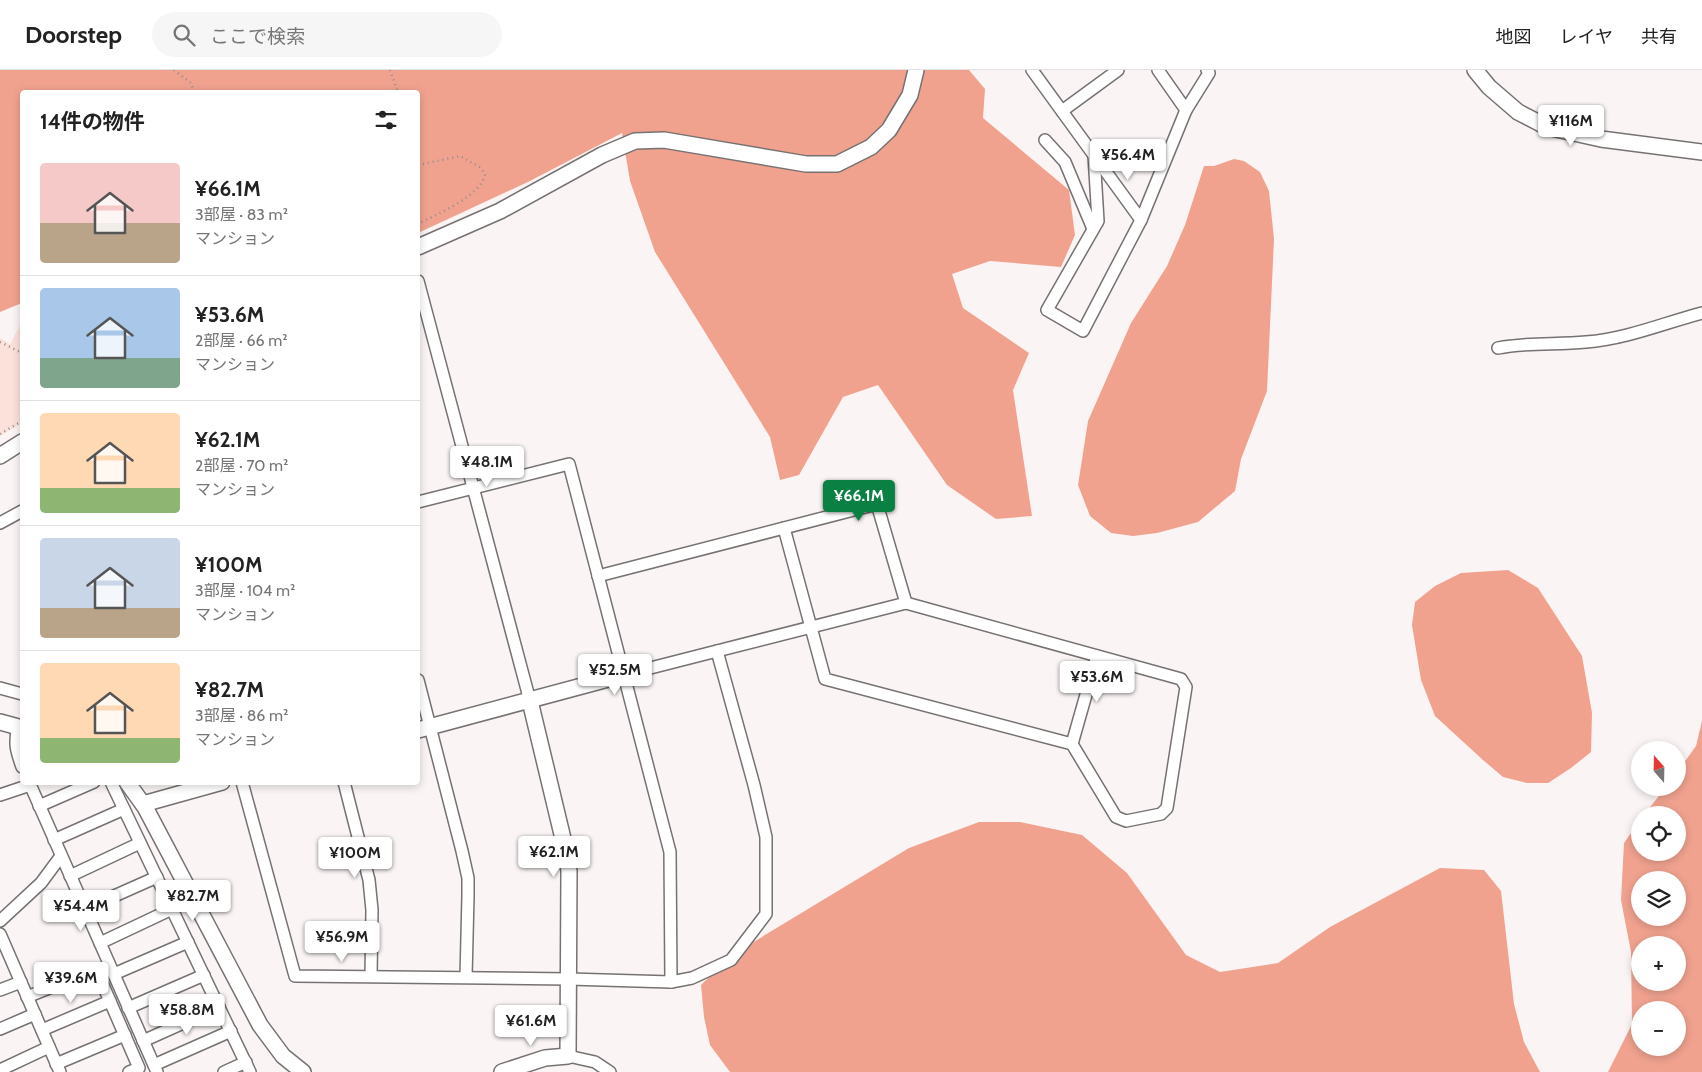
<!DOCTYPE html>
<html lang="ja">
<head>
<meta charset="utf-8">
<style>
  :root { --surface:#fff; --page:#f6f6f6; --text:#222; --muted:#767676; --line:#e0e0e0; --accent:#0b8043 }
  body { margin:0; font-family:Cabin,"Noto Sans JP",sans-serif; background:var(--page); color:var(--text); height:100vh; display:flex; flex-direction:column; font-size:19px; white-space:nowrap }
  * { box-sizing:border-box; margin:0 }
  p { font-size:16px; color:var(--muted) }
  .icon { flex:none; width:28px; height:28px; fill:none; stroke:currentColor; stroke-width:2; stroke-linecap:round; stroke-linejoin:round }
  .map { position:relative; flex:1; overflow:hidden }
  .side { position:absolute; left:20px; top:20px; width:400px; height:695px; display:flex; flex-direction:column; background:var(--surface); border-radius:5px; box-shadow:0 2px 8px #0003 }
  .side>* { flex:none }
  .needle { width:32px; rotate:340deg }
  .buttons { position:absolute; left:1631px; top:671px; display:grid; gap:10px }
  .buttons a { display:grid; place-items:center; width:55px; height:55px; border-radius:50%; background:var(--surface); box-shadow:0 2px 8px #0003; font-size:25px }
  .price { position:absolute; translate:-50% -42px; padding:0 11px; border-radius:5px; background:#fff; color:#222; font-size:16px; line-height:32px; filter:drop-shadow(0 1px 2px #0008) }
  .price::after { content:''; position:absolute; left:50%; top:30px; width:15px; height:11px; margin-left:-8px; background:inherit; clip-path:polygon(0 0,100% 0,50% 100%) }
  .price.selected { background:var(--accent); color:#fff }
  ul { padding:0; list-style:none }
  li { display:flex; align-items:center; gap:15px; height:125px; padding:0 20px }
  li+li { border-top:1px solid var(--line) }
  li span { display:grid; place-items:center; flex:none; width:140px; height:100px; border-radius:5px; color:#555 }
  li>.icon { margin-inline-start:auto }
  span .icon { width:60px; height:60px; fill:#fffc; stroke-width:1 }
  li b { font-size:21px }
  h2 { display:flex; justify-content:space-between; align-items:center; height:60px; padding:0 20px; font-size:21px }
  header { display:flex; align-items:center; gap:30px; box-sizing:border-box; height:70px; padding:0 25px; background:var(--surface); border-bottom:1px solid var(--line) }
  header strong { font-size:24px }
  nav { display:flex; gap:28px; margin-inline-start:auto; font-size:18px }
  .search { width:350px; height:45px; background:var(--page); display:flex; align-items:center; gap:12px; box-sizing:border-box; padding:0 18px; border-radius:28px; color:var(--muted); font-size:19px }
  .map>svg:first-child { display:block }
</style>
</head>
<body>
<header>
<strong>Doorstep</strong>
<div class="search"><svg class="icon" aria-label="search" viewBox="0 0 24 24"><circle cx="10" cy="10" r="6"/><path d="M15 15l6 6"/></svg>ここで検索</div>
<nav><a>地図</a><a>レイヤ</a><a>共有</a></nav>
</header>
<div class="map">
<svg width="1702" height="1002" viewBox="0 0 1702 1002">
  <rect width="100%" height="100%" fill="#faf5f4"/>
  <polygon fill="#fbe1da" points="22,252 22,353 0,366 0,268 10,274"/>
  <g fill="#f0a28f" fill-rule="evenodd">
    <polygon points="0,0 969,0 985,19 983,48 1069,120 1075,165 1061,197 990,191 952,204 963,238 1029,283 1013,320 1032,446 996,449 947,415 878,315 843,327 799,405 780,410 770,367 655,182 630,111 622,63 528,112 418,163 418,22 22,22 22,233 0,242"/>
    <polygon points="1234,89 1244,91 1260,102 1269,121 1274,169 1267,321 1241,389 1235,421 1198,452 1157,463 1133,466 1111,463 1090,446 1078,415 1088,351 1131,253 1167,196 1185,155 1204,96 1214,96"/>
    <polygon points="1508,500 1538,518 1582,586 1592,643 1591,682 1571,698 1548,713 1527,713 1503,707 1483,690 1435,646 1421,610 1412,555 1415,532 1435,516 1461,503"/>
    <path d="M1702,651V1002H1608L1632,954L1631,882L1621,830L1624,773L1640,750V782H1678V745H1644L1665,718H1678V701L1696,676ZM1640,810H1678V848H1640ZM1640,875H1678V912H1640ZM1640,940H1678V978H1640Z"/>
    <polygon points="979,752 1020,752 1082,765 1127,803 1186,885 1220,902 1278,893 1330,857 1440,798 1484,800 1501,821 1514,934 1524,972 1540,1002 730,1002 710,975 704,947 701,915 732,885 909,778"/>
  </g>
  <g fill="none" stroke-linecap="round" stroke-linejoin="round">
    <g stroke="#767271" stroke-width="14">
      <g id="minor">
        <polyline points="1032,0 1141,150 1186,40 1158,0"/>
        <polyline points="1186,40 1209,3 1207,0"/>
        <polyline points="1062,41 1118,0"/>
        <polyline points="1045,70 1065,92 1093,159"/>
        <polyline points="1094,85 1098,151 1047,240 1083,261 1141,150"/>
        <polyline points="418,211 530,631"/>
        <path d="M1498,278C1528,272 1557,275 1586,272C1626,269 1664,253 1702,243"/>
        <polyline points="0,453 22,441"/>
        <polyline points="784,458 825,609 1072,674 1116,747 1126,751 1161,744 1167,738 1186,617 1181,609 906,533"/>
        <polyline points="598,506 877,434 906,533 717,581"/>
        <polyline points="623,605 717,581 754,715 766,767 766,844 731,890 692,908 671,912"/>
        <polyline points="418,610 462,781 468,808 468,826 466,907"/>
        <polyline points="0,618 22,624"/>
        <path d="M18,656C14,674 16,680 22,697"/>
        <polyline points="1072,674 1097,586"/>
        <polyline points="29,712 157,1002"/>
        <polyline points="111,712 250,1002"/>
        <polyline points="242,712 295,906 569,909 671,912 670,782 569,394 418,432"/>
        <polyline points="344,712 369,810 372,840 371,906"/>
        <polyline points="0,725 30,715"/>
        <polyline points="39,736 94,712"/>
        <polyline points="54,770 124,739"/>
        <polyline points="70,806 140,773"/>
        <polyline points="85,839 157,807"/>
        <polyline points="0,851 41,813 61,786"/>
        <polyline points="0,864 60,1002"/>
        <polyline points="100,873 172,839"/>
        <polyline points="114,904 188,872"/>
        <polyline points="0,920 21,912"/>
        <polyline points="27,927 96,899 139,998 129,1002"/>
        <polyline points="128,938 204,905"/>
        <polyline points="0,959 35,944"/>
        <polyline points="42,960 110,931"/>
        <polyline points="143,971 219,937"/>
        <polyline points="568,986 595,992 610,1002"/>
        <polyline points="56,994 125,965"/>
        <polyline points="154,995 231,961"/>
        <polyline points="0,1000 49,977"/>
        <polyline points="224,1002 246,992"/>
      </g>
    </g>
    <g stroke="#767271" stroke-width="18">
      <g id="tertiary">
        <polyline points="1475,0 1489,17 1518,42 1547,57 1601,69 1702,82"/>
        <polyline points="418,177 500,141 602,85 635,71 664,70 806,94 837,94 871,77 889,60 910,25 916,0"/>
        <polyline points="0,386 22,372"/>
        <polyline points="0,652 22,658"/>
        <polyline points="418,660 623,605"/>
        <polyline points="127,712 145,737 260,955 283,986 303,1002"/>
        <polyline points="143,734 222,712"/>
        <polyline points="502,1002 545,988 568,986 569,801 565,777 530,631"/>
      </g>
    </g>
    <g stroke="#918e8d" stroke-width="2.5" stroke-dasharray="1 4" stroke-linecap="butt">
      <polyline points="174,0 191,13 194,22"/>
      <polyline points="390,0 398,22"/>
      <path d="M418,95L460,86L481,98L485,104C482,126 435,145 418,154"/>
      <polyline points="0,272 22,283"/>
      <polyline points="0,364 22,351"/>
    </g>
    <use href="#minor" stroke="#fff" stroke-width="11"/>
    <use href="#tertiary" stroke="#fff" stroke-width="15"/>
  </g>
</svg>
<div class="buttons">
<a><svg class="needle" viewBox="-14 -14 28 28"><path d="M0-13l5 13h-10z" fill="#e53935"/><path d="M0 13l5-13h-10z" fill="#767676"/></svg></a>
<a><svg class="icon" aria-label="locate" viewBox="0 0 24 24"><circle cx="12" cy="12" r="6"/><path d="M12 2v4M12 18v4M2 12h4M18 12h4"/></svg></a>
<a><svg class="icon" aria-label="layers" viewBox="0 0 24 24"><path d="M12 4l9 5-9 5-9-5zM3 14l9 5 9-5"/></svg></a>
<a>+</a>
<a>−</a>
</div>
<b class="price" style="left:1571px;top:77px">¥116M</b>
<b class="price" style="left:1128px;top:111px">¥56.4M</b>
<b class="price" style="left:487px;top:418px">¥48.1M</b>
<b class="price selected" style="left:859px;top:452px">¥66.1M</b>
<b class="price" style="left:615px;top:626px">¥52.5M</b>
<b class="price" style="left:1097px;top:633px">¥53.6M</b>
<b class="price" style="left:554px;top:808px">¥62.1M</b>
<b class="price" style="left:355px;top:809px">¥100M</b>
<b class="price" style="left:193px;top:852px">¥82.7M</b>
<b class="price" style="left:81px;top:862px">¥54.4M</b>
<b class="price" style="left:342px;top:893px">¥56.9M</b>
<b class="price" style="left:71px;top:934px">¥39.6M</b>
<b class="price" style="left:187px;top:966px">¥58.8M</b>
<b class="price" style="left:531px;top:977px">¥61.6M</b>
<section class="side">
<h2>14件の物件<svg class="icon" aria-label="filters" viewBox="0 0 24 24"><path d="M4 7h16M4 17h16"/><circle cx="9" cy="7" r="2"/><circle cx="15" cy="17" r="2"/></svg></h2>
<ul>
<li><span style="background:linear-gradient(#f6c9c9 60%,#b9a48a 0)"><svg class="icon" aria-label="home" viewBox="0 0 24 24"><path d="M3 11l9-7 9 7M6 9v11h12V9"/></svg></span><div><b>¥66.1M</b><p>3部屋 · 83 m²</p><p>マンション</p></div></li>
<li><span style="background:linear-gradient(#a9c7e8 70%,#7fa58c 0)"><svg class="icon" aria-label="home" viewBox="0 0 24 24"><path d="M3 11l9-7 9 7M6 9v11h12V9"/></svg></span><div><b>¥53.6M</b><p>2部屋 · 66 m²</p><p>マンション</p></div></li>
<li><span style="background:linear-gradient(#ffd9b3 75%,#8fb573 0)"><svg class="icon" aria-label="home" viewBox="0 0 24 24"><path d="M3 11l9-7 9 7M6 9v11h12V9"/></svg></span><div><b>¥62.1M</b><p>2部屋 · 70 m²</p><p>マンション</p></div></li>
<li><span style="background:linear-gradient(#c9d6e8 70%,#b9a48a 0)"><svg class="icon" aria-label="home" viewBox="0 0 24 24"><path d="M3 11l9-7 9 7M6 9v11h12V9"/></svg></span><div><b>¥100M</b><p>3部屋 · 104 m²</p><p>マンション</p></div></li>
<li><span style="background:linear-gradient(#ffd9b3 75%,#8fb573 0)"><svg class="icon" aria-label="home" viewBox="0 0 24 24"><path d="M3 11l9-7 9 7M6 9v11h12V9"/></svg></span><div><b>¥82.7M</b><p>3部屋 · 86 m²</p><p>マンション</p></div></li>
</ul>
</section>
</div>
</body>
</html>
